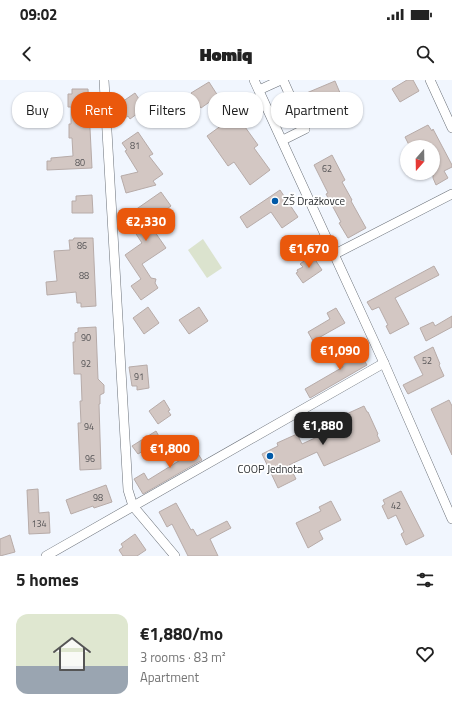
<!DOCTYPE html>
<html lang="en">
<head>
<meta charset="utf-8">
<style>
  :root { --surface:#fff; --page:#f2f2f2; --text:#222; --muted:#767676; --accent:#ea580c }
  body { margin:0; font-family:"Titillium Web",sans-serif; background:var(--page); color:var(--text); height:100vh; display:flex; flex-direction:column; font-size:15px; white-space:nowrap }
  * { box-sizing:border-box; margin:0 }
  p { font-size:13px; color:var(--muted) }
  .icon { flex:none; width:22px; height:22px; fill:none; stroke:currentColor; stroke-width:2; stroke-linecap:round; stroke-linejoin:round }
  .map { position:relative; height:476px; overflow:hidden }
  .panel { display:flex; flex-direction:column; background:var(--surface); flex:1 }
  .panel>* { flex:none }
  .top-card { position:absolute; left:12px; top:12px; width:428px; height:36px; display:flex; gap:8px }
  .needle { width:26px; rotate:200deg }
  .buttons { position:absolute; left:400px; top:60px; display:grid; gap:8px }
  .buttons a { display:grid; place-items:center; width:40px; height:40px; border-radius:50%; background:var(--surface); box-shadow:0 1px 3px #0004; font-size:20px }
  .price { position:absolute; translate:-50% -34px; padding:0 9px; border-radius:8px; background:var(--accent); color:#fff; font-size:13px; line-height:26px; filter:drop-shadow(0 1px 2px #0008) }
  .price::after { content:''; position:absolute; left:50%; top:24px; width:12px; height:9px; margin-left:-6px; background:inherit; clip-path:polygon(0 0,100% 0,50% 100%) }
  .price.on { background:#222; color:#fff }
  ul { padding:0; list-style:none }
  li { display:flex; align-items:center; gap:12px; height:100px; padding:0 16px }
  li span { display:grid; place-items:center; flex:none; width:112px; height:80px; border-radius:12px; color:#555 }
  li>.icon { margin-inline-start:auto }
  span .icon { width:48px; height:48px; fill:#fffc; stroke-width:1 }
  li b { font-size:17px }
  h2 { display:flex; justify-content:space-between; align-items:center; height:48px; padding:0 16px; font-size:17px }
  .pill { padding:0 14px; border-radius:16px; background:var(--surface); box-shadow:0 1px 3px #0004; font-size:14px; line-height:36px }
  .pill.on { background:var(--accent); color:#fff }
  .status { display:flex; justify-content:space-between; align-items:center; height:28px; padding:0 20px; background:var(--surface); direction:ltr }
  .status svg { height:11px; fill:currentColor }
  header { display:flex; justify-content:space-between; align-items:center; height:52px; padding:0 16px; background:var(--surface); font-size:18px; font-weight:800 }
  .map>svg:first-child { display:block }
</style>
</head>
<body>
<div class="status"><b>09:02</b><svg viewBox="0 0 49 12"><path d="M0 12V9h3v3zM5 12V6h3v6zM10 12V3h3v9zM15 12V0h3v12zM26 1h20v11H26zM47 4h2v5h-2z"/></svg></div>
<header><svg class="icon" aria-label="back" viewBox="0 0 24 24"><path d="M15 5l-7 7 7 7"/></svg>Homiq<svg class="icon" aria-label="search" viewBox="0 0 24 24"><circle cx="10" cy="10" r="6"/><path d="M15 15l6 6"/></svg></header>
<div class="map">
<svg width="452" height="476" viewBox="0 0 452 476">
  <rect width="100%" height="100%" fill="#f1f6fe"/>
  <polygon fill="#dbe3ce" points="203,159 222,188 207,198 188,170"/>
  <g fill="#d3c7c3" stroke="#b7aba8">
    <polygon points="407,0 413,0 419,11 400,22 392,9"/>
    <polygon points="335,1 343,20 306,36 297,17"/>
    <polygon points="209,2 218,16 201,28 191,13"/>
    <polygon points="72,9 88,9 92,88 47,90 47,81 51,81 51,78 73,76 72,58 69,58 69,44 71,44 71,27 68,27 68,14 72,14"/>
    <polygon points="135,13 145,28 130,39 128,36 125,38 116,26"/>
    <polygon points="237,21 247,36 240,40 258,65 254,68 270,90 250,105 234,82 228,86 207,56 222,45 219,40 223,37 220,33"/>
    <polygon points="428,45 432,51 433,49 452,85 452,87 444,91 448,98 436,105 433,98 433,67 410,67 405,57"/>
    <polygon points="138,52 153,74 149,76 163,94 153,101 156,105 126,113 121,96 138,92 125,71 127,70 122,63"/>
    <polygon points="332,75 345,100 342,102 352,120 351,121 366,148 348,158 339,143 341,142 326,114 328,113 314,85"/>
    <polygon points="280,110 298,137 282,148 271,132 247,148 240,137"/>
    <polygon points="161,112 171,126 148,142 166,168 142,184 151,198 156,199 155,203 158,208 141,220 131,206 141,199 125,175 142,163 125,137"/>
    <polygon points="92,115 93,133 72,133 72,121 76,121 76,116"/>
    <polygon points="74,158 93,158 96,226 81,227 81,223 77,223 76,212 47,215 46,202 57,201 54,171 70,170 69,160 73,160"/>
    <polygon points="312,175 322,190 303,203 296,193 298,192 297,190 303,187 300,184"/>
    <polygon points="434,186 439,195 395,218 409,244 390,254 386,246 388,245 379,227 372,230 367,222"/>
    <polygon points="148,227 159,243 144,254 133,238"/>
    <polygon points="199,227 208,241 189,254 179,240"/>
    <polygon points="336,228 345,243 313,261 308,252 330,239 327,233"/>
    <polygon points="452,236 452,247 426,261 420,248 433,242 435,246"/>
    <polygon points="96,247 98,299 104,305 104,313 100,315 100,324 99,324 101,389 80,390 78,343 81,343 80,321 82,321 81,294 74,294 73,262 75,262 75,253 78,252 78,248"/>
    <polygon points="353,263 367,285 310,318 305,309 343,287 341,282 348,278 343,270"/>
    <polygon points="433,267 440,284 439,285 444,296 408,314 403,305 423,295 414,277"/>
    <polygon points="147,285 149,308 137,310 137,306 132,306 129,287"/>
    <polygon points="164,320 170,330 168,331 171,335 158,344 149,331"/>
    <polygon points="449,320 452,326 452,375 431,329"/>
    <polygon points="364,326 367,332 368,332 378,354 377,355 380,361 324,386 317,372 289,385 296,399 278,408 262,374 278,366 277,363 297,354 302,364 343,345 341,341 344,340 342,336"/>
    <polygon points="156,351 161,360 138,374 132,366"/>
    <polygon points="187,363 193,366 202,380 143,414 134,399 144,393 148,400 182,379 176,369"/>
    <polygon points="106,405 112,422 94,428 93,426 71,434 66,420"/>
    <polygon points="38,409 39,433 49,432 50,453 29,454 27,410"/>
    <polygon points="401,411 424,456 406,465 401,454 404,452 396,435 388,439 382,426 385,424 383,420"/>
    <polygon points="331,421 341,440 319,451 323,459 308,468 296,443 321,431 319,427"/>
    <polygon points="176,423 191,450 193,449 197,456 227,441 231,448 210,459 218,476 188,476 172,444 167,447 159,432"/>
    <polygon points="135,454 146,470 137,476 123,476 119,470 123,467 121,464"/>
    <polygon points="10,455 15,472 0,476 0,459"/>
  </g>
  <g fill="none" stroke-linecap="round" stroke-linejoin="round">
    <g stroke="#6b7179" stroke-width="10">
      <g id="street">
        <polyline points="104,0 128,410 133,426 175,476"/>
        <polyline points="254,0 384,283 452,439"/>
        <polyline points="430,0 452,48"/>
        <polyline points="259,10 281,0"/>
        <polyline points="283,60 305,49 283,0"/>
        <polyline points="335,174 452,114"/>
        <polyline points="46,476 384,283"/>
      </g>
    </g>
    <use href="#street" stroke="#fff" stroke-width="9"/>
  </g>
  <g fill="#0059a7" stroke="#fff" stroke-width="1.5">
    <circle cx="275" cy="121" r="4"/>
    <circle cx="270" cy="376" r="4"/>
  </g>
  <g text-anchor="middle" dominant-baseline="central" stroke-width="3.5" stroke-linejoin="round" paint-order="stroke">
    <g font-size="9" fill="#555456">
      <text x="135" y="65">81</text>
      <text x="80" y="82">80</text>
      <text x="327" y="88">62</text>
      <text x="82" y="165">86</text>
      <text x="84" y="195">88</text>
      <text x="86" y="257">90</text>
      <text x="427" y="280">52</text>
      <text x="86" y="283">92</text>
      <text x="139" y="296">91</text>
      <text x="89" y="346">94</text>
      <text x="90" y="378">96</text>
      <text x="98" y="417">98</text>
      <text x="396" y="425">42</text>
      <text x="39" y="443">134</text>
    </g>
    <g font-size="11" fill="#2b2e31" stroke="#fff" text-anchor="start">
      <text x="283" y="121">ZŠ Dražkovce</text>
      <text x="270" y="389" text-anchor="middle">COOP Jednota</text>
    </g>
  </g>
</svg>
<div class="buttons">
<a><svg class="needle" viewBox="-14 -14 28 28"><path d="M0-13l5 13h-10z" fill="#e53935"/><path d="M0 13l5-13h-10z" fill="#767676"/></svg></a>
</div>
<b class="price" style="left:146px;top:162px">€2,330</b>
<b class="price" style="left:309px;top:189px">€1,670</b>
<b class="price" style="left:340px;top:291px">€1,090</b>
<b class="price on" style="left:323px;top:366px">€1,880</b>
<b class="price" style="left:170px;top:389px">€1,800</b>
<div class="top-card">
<a class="pill">Buy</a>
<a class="pill on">Rent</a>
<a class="pill">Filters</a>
<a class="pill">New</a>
<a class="pill">Apartment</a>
</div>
</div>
<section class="panel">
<h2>5 homes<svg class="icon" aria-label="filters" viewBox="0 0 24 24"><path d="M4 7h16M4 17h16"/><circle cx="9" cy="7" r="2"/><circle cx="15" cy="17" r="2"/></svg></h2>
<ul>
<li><span style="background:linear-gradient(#dfe7d0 65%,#9aa5b1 0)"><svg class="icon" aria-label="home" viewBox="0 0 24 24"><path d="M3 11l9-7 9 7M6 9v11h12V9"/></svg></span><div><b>€1,880/mo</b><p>3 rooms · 83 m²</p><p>Apartment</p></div><svg class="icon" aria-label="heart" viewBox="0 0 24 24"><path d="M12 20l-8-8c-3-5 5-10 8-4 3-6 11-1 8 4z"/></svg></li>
</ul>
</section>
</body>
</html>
